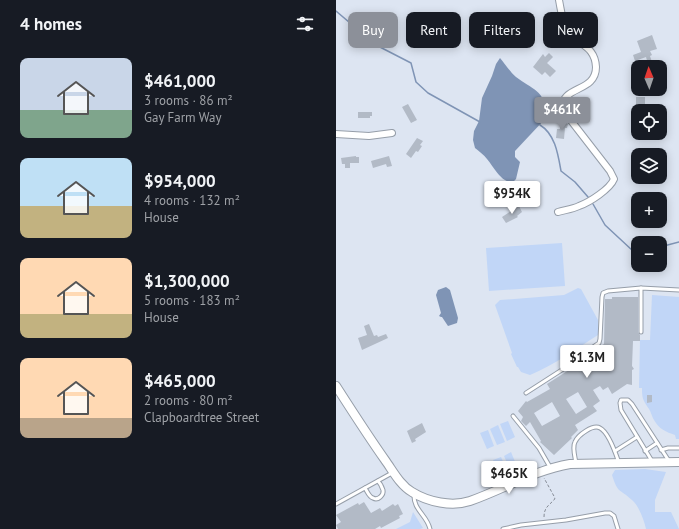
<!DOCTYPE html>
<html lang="en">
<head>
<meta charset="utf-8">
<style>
  :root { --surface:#171b24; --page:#20242c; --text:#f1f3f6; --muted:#9ea1a6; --accent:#8c9099 }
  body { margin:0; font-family:"PT Sans",sans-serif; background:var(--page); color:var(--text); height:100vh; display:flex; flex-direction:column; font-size:15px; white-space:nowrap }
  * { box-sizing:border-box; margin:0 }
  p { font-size:13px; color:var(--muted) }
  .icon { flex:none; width:22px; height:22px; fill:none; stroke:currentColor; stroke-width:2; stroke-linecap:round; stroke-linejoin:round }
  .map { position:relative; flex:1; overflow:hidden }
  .details { display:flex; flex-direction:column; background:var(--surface); width:336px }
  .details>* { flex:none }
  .guide { position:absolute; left:12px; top:12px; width:271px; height:36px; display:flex; gap:8px }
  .needle { width:26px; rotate:358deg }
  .fabs { position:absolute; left:295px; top:60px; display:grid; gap:8px }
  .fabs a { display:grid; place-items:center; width:36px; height:36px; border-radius:8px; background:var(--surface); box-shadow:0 2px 10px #0003; font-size:20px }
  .price { position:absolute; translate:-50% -34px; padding:0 9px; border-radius:4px; background:#fff; color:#222; font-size:13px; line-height:26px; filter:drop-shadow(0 1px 2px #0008) }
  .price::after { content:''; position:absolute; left:50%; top:24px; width:12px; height:9px; margin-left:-6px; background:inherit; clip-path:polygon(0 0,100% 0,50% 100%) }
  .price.selected { background:var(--accent); color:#fff }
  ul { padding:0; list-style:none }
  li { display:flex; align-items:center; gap:12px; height:100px; padding:0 20px }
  li span { display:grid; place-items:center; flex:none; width:112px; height:80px; border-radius:8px; color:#555 }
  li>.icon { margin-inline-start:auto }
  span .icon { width:48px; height:48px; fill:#fffc; stroke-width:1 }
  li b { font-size:17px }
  h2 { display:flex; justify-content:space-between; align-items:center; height:48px; padding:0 20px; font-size:17px }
  .tag { padding:0 14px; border-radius:8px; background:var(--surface); box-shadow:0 2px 10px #0003; font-size:14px; line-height:36px }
  .tag.selected { background:var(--accent); color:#fff }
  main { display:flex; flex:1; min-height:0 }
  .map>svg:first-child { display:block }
</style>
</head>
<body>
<main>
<section class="details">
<h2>4 homes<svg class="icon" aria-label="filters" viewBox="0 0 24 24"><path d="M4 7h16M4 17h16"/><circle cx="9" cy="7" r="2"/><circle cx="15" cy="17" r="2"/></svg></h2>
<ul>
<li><span style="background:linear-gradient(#c9d6e8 65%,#7fa58c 0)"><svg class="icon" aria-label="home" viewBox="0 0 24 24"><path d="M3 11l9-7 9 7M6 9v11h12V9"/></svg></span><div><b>$461,000</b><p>3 rooms · 86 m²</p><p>Gay Farm Way</p></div></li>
<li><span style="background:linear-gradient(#bfe0f5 60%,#c2b280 0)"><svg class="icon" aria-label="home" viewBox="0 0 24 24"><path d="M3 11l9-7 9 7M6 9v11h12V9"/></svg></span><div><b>$954,000</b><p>4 rooms · 132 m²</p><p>House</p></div></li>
<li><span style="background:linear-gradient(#ffd9b3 70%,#c2b280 0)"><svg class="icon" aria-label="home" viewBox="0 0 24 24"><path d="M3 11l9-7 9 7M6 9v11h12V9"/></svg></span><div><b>$1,300,000</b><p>5 rooms · 183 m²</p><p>House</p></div></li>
<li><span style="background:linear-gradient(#ffd9b3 75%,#b9a48a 0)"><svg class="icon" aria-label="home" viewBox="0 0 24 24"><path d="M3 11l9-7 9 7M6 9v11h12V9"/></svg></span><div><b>$465,000</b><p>2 rooms · 80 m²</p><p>Clapboardtree Street</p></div></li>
</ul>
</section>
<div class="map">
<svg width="343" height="529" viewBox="0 0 343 529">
  <rect width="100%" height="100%" fill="#dde5f2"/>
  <g fill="#c1d6f7">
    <polygon points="226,243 229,286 153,291 150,248"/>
    <path d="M242,288L245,289L262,320V335C240,349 218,365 194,375L185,372L182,367H181L175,354L176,353L159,305L164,300L228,295Z"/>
    <path d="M316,295L343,297V439H340L339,435C330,432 323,429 318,420C316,417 315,412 313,409C307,400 306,399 306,388H303L304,340H314Z"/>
    <polygon points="172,421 179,437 171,441 164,424"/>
    <polygon points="162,425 169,442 161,445 154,429"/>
    <polygon points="152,430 158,446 151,449 144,433"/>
    <polygon points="175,452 182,469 175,472 168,456"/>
    <polygon points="165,457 172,473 164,476 157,460"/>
    <polygon points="155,461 162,477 154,480 147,464"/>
    <path d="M309,469L330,472L319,500V512H335L343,529H310C308,520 303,506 296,500C283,488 282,494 276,475L279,470Z"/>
    <polygon points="77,512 87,528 84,529 60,529 74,522"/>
  </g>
  <g fill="#7f94b5">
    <path d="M164,58C169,64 174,72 180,77C197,90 213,92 209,119L179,151V157L184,162L180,179L177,182C165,183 158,167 151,159C148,155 143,151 139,148L137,140L138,131L143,121L146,98L156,76L160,64Z"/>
    <polygon points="110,287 114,290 122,318 121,323 112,326 106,317 105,317 103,316 105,313 100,295 102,290"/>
  </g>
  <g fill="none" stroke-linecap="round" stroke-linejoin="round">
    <g stroke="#7f94b5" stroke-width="1.5">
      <polyline points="0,11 40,45 75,63 80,82 92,93 144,122"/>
      <path d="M204,125C219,134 222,154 225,171L239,182L252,197"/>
      <polyline points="257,204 269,225 297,251 302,250"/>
      <polyline points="324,247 343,242"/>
    </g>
  </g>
  <g fill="#b2bac6" fill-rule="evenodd">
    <polygon points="316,35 321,49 314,51 316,55 314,56 316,62 312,64 310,57 299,61 297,55 305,52 301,41"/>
    <polygon points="213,53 217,57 211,63 220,71 214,77 209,72 206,75 197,67 207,54 209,57"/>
    <polygon points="300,97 309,97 309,106 313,106 313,111 300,111"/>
    <polygon points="72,104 81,120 75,123 66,107"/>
    <polygon points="22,112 36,112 36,116 34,116 34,118 22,118"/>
    <polygon points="225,122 232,124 231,128 229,128 228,139 220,138 221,129 224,129"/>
    <polygon points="81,138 87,141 84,145 86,146 82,152 80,151 75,158 70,154"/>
    <polygon points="20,156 20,157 23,157 23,163 14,163 14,168 9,168 9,164 6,164 5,158"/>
    <polygon points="53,156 56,166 51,167 50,164 37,168 35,161"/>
    <polygon points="183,206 186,212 181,216 182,217 170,223 166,217"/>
    <path d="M276,297H302V332L304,335V341H297L296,366L298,369L296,370V385L291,384L276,394L272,387L267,390L264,386L257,390L264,401L257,406L261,411L239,425L242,430L235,437L236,438L218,455L204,442L205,441L194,422L190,426L185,421L187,417L182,411L190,401L191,402L214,389L211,384L236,368L238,370L253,361L250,356L268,344L269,299H276ZM242,392L251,407L240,414L230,399ZM216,402L224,416L206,426L198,413Z"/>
    <polygon points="33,324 38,336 41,335 42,337 50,334 52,338 26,350 22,338 31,335 28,326"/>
    <polygon points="311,395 316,395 316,402 311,403"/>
    <polygon points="86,423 90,432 79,439 80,441 76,443 71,431"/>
    <polygon points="28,502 35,513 44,508 46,511 57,504 59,506 62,504 67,514 63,516 64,518 45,528 44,526 39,529 2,529 0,525 5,522 0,515 22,503 23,505"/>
  </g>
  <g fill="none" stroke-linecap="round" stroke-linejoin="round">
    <g stroke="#969ea9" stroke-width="5">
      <g id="lane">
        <polyline points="305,288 305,332"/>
        <polyline points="190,393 235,364 238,360 263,343 264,339 266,297 267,293 272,291 305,288 343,290"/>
        <polyline points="177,416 203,448 214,467"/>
        <polyline points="325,450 332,448 343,448"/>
        <polyline points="279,451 301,437"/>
        <polyline points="309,451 321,443"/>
        <polyline points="316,461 285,410 284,403 285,400 292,400 296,404 333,461"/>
        <path d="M240,463C239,457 236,447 239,442C242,435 257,424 264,428C272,432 280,454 283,463"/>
        <path d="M29,488C31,491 33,497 37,498C42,501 48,495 47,490C46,487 44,483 42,481"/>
        <path d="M78,494C77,510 91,515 94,529"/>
        <polyline points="0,504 56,473"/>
        <polyline points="167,529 185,525 230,520 269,513 274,513 278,516 282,529"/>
      </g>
    </g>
    <g stroke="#969ea9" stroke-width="8">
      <g id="street">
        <polyline points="0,134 33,136 56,133"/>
        <path d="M222,212C229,210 237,209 243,206C254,202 274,189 278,179L274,171L226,109C225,85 260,93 260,67C259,45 241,45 231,30C226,21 225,10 223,0"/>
      </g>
    </g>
    <g stroke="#969ea9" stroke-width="10">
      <path id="secondary" d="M0,386C16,411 32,436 49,460C57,471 64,485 76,492C92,502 116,507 134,501C168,489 199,470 234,464L343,462"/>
    </g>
    <path stroke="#868c96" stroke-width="1" stroke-dasharray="3 2" stroke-linecap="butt" d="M208,517C208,508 212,506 218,500L219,498L208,478"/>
    <use href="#lane" stroke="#fff" stroke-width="3"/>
    <use href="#street" stroke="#fff" stroke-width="6"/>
    <use href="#secondary" stroke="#fff" stroke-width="8"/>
  </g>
</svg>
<div class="fabs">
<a><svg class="needle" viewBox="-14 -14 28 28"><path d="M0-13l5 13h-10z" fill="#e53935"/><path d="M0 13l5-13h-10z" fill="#9ea1a6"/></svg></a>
<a><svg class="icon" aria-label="locate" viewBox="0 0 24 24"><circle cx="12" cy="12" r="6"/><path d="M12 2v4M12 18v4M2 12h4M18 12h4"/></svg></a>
<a><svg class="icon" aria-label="layers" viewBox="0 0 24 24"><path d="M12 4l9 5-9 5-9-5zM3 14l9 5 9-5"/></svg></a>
<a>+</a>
<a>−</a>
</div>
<b class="price selected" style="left:226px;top:131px">$461K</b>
<b class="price" style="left:176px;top:215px">$954K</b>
<b class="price" style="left:251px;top:379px">$1.3M</b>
<b class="price" style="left:173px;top:495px">$465K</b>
<div class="guide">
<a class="tag selected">Buy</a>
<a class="tag">Rent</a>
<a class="tag">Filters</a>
<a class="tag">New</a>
</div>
</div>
</main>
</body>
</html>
